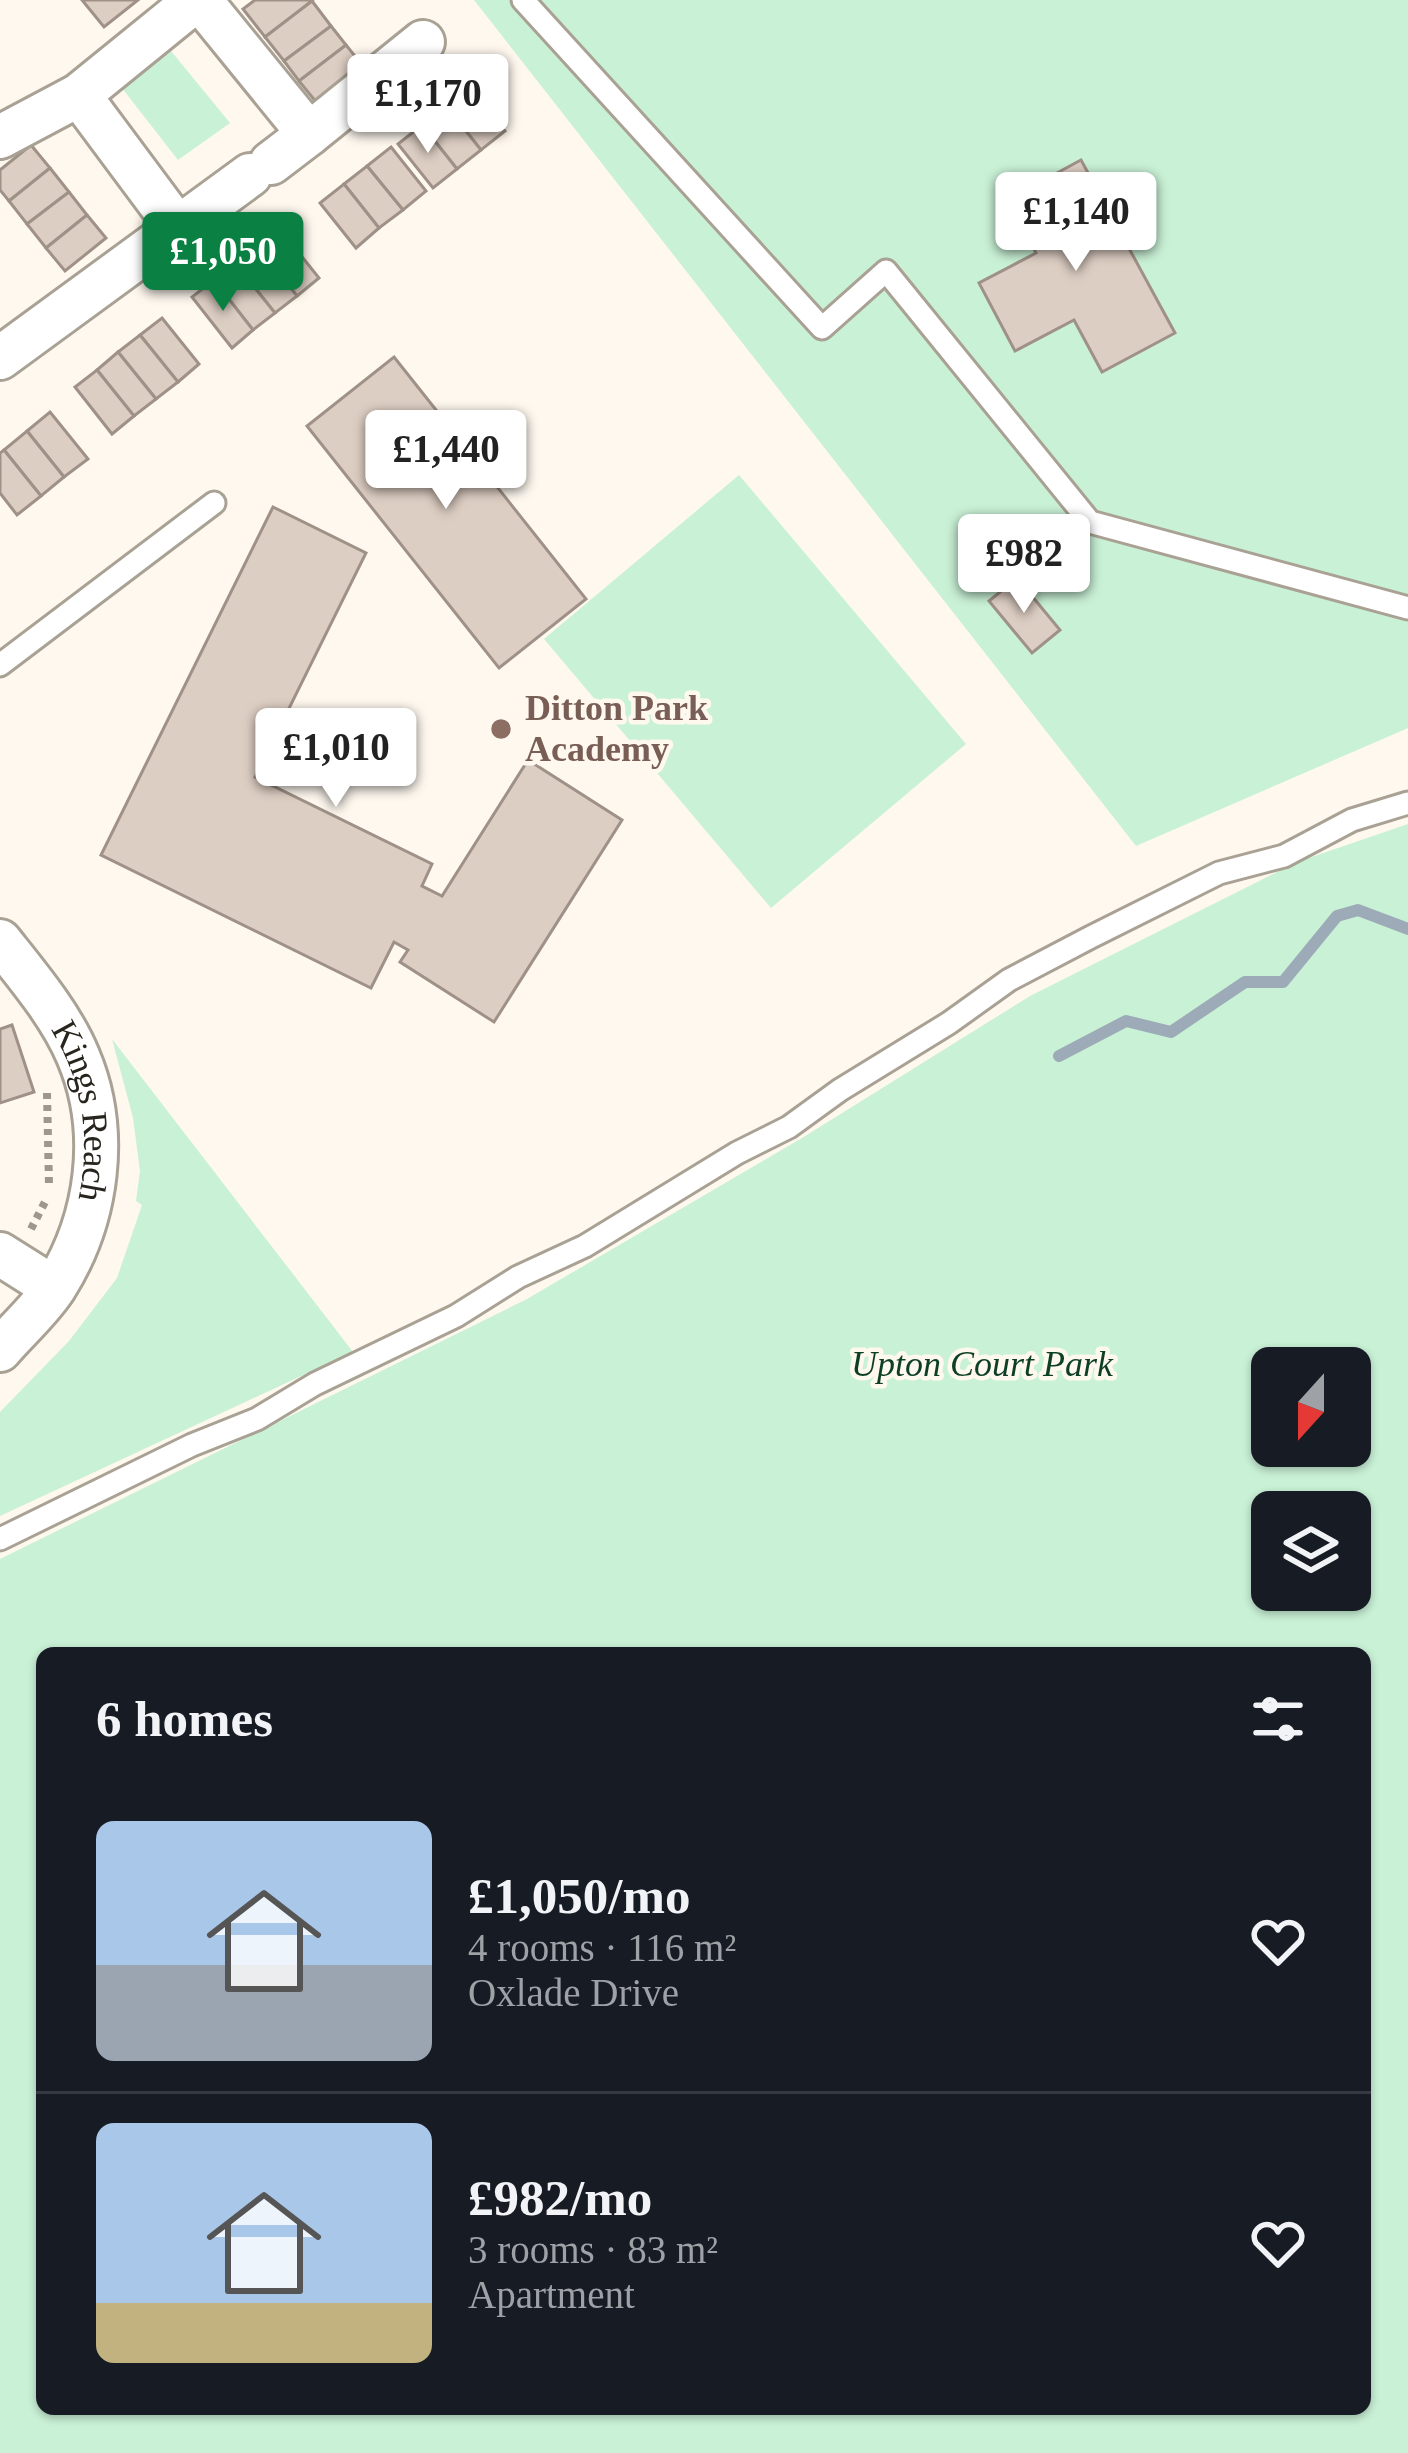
<!DOCTYPE html>
<html lang="en">
<head>
<meta charset="utf-8">
<style>
  :root { --surface:#171b24; --page:#20242c; --text:#f1f3f6; --muted:#9ea1a6; --line:#363941; --accent:#0b8043 }
  body { margin:0; font-family:Georgia,serif; background:var(--page); color:var(--text); height:100vh; display:flex; flex-direction:column; font-size:45px; white-space:nowrap }
  * { box-sizing:border-box; margin:0 }
  p { font-size:39px; color:var(--muted) }
  .icon { flex:none; width:66px; height:66px; fill:none; stroke:currentColor; stroke-width:2; stroke-linecap:round; stroke-linejoin:round }
  .map { position:relative; flex:1; overflow:hidden }
  .panel { position:absolute; left:36px; top:1647px; width:1335px; height:768px; display:flex; flex-direction:column; background:var(--surface); border-radius:18px; box-shadow:0 3px 9px #0004 }
  .panel>* { flex:none }
  .needle { width:78px; rotate:201deg }
  .tools { position:absolute; left:1251px; top:1347px; display:grid; gap:24px }
  .tools a { display:grid; place-items:center; width:120px; height:120px; border-radius:18px; background:var(--surface); box-shadow:0 3px 9px #0004; font-size:60px }
  .price { position:absolute; translate:-50% -102px; padding:0 27px; border-radius:12px; background:#fff; color:#222; font-size:39px; line-height:78px; filter:drop-shadow(0 3px 6px #0008) }
  .price::after { content:''; position:absolute; left:50%; top:72px; width:36px; height:27px; margin-left:-18px; background:inherit; clip-path:polygon(0 0,100% 0,50% 100%) }
  .price.on { background:var(--accent); color:#fff }
  ul { padding:0; list-style:none }
  li { display:flex; align-items:center; gap:36px; height:300px; padding:0 60px }
  li+li { border-top:3px solid var(--line) }
  li span { display:grid; place-items:center; flex:none; width:336px; height:240px; border-radius:18px; color:#555 }
  li>.icon { margin-inline-start:auto }
  span .icon { width:144px; height:144px; fill:#fffc; stroke-width:1 }
  li b { font-size:51px }
  h2 { display:flex; justify-content:space-between; align-items:center; height:144px; padding:0 60px; font-size:51px }
  .map>svg:first-child { display:block }
</style>
</head>
<body>
<div class="map">
<svg width="1408" height="2453" viewBox="0 0 1408 2453">
  <rect width="100%" height="100%" fill="#fef8ef"/>
  <g fill="#c9f1d6" fill-rule="evenodd">
    <polygon points="474,0 1408,0 1408,728 1136,846"/>
    <polygon points="171,51 230,123 178,160 122,88"/>
    <polygon points="739,475 966,744 771,908 544,639"/>
    <path d="M1408,824V2453H0V1559L527,1299L802,1138L1030,996L1297,862ZM1272,1368H1350V1446H1272ZM1272,1512H1350V1590H1272ZM42,1653H1365V2409H42Z"/>
    <polygon points="112,1039 353,1352 0,1516 0,1412 69,1341 117,1278 142,1205 136,1201 140,1171 133,1118"/>
  </g>
  <g fill="none" stroke-linecap="round" stroke-linejoin="round">
    <polyline stroke="#9cabb7" stroke-width="12" points="1059,1056 1126,1021 1171,1032 1245,982 1283,982 1337,916 1358,910 1408,929"/>
  </g>
  <g fill="#ddcec3" stroke="#9f9187" stroke-width="3">
    <polygon points="82,0 138,0 104,27"/>
    <polygon points="255,0 310,0 312,1 265,37 243,9"/>
    <polygon points="312,1 331,26 284,61 265,37"/>
    <polygon points="331,26 346,45 299,81 284,61"/>
    <polygon points="346,45 367,71 321,108 299,81"/>
    <polygon points="470,87 505,131 481,150 446,106"/>
    <polygon points="446,106 481,150 457,169 422,125"/>
    <polygon points="422,125 457,169 433,188 398,144"/>
    <polygon points="31,145 50,168 9,201 0,190 0,170"/>
    <polygon points="391,147 426,191 403,210 367,166"/>
    <polygon points="1081,160 1175,333 1102,372 1074,320 1015,351 979,283 1036,253 1007,200"/>
    <polygon points="367,166 403,210 379,228 344,184"/>
    <polygon points="50,168 69,192 27,224 9,201"/>
    <polygon points="344,184 379,228 356,248 320,203"/>
    <polygon points="69,192 87,215 46,248 27,224"/>
    <polygon points="87,215 106,238 65,271 46,248"/>
    <polygon points="279,228 319,278 297,296 257,245"/>
    <polygon points="257,245 297,296 275,313 235,263"/>
    <polygon points="235,263 275,313 253,330 214,280"/>
    <polygon points="214,280 253,330 232,348 192,297"/>
    <polygon points="162,318 199,364 178,382 140,335"/>
    <polygon points="140,335 178,382 156,399 118,352"/>
    <polygon points="118,352 156,399 134,416 97,370"/>
    <polygon points="394,357 586,599 499,668 307,426"/>
    <polygon points="97,370 134,416 112,434 75,387"/>
    <polygon points="50,412 88,459 64,477 27,431"/>
    <polygon points="27,431 64,477 41,496 4,450"/>
    <polygon points="4,450 41,496 17,515 0,493 0,453"/>
    <polygon points="273,507 366,553 255,777 432,864 422,886 442,896 528,760 622,820 494,1022 400,962 408,950 394,942 371,988 101,855"/>
    <polygon points="1017,578 1060,630 1032,653 989,601"/>
    <polygon points="12,1025 34,1092 0,1103 0,1029"/>
  </g>
  <g fill="none" stroke-linecap="round" stroke-linejoin="round">
    <g stroke="#a9a193" stroke-width="27">
      <g id="service">
        <polyline points="523,0 822,328 886,271 1090,522 1408,608"/>
        <polyline points="0,665 214,503"/>
        <polyline points="0,1539 192,1445 257,1419 315,1384 456,1316 518,1277 585,1246 737,1153 789,1127 840,1090 949,1023 1009,980 1091,937 1219,873 1284,856 1352,820 1408,803"/>
      </g>
    </g>
    <g stroke="#a9a193" stroke-width="48">
      <g id="minor">
        <polyline points="200,0 309,134 271,163"/>
        <polyline points="79,95 178,228"/>
        <polyline points="309,134 423,42"/>
        <polyline points="0,137 79,95 196,0"/>
        <polyline points="0,358 250,175"/>
        <path id="s1" d="M0,941C27,975 61,1015 78,1056C110,1131 98,1219 55,1287C41,1309 18,1329 0,1350"/>
        <polyline points="0,1254 54,1288"/>
      </g>
    </g>
    <g stroke="#9c978f" stroke-width="8" stroke-dasharray="6 6" stroke-linecap="butt">
      <polyline points="47,1093 49,1186"/>
      <polyline points="31,1229 46,1200"/>
    </g>
    <use href="#service" stroke="#fff" stroke-width="21"/>
    <use href="#minor" stroke="#fff" stroke-width="42"/>
  </g>
  <circle fill="#8d6e63" stroke="#fef8ef" stroke-width="4.5" cx="501" cy="729" r="12"/>
  <g text-anchor="middle" dominant-baseline="central" stroke-width="9" stroke-linejoin="round" paint-order="stroke">
    <g font-size="36" font-weight="bold" fill="#785e54" stroke="#fef8ef" text-anchor="start">
      <text x="525" y="708">Ditton Park<tspan x="525" dy="41">Academy</tspan></text>
    </g>
    <g font-size="36" fill="#28251f" stroke="#fef8ef">
      <text stroke="none"><textPath href="#s1" startOffset="195">Kings Reach</textPath></text>
    </g>
    <g font-size="36" font-style="italic" fill="#0c3f24" stroke="#fef8ef">
      <text x="982" y="1364">Upton Court Park</text>
    </g>
  </g>
</svg>
<div class="tools">
<a><svg class="needle" viewBox="-14 -14 28 28"><path d="M0-13l5 13h-10z" fill="#e53935"/><path d="M0 13l5-13h-10z" fill="#9ea1a6"/></svg></a>
<a><svg class="icon" aria-label="layers" viewBox="0 0 24 24"><path d="M12 4l9 5-9 5-9-5zM3 14l9 5 9-5"/></svg></a>
</div>
<b class="price" style="left:428px;top:156px">£1,170</b>
<b class="price" style="left:1076px;top:274px">£1,140</b>
<b class="price on" style="left:223px;top:314px">£1,050</b>
<b class="price" style="left:446px;top:512px">£1,440</b>
<b class="price" style="left:1024px;top:616px">£982</b>
<b class="price" style="left:336px;top:810px">£1,010</b>
<section class="panel">
<h2>6 homes<svg class="icon" aria-label="filters" viewBox="0 0 24 24"><path d="M4 7h16M4 17h16"/><circle cx="9" cy="7" r="2"/><circle cx="15" cy="17" r="2"/></svg></h2>
<ul>
<li><span style="background:linear-gradient(#a9c7e8 60%,#9aa5b1 0)"><svg class="icon" aria-label="home" viewBox="0 0 24 24"><path d="M3 11l9-7 9 7M6 9v11h12V9"/></svg></span><div><b>£1,050/mo</b><p>4 rooms · 116 m²</p><p>Oxlade Drive</p></div><svg class="icon" aria-label="heart" viewBox="0 0 24 24"><path d="M12 20l-8-8c-3-5 5-10 8-4 3-6 11-1 8 4z"/></svg></li>
<li><span style="background:linear-gradient(#a9c7e8 75%,#c2b280 0)"><svg class="icon" aria-label="home" viewBox="0 0 24 24"><path d="M3 11l9-7 9 7M6 9v11h12V9"/></svg></span><div><b>£982/mo</b><p>3 rooms · 83 m²</p><p>Apartment</p></div><svg class="icon" aria-label="heart" viewBox="0 0 24 24"><path d="M12 20l-8-8c-3-5 5-10 8-4 3-6 11-1 8 4z"/></svg></li>
</ul>
</section>
</div>
</body>
</html>
